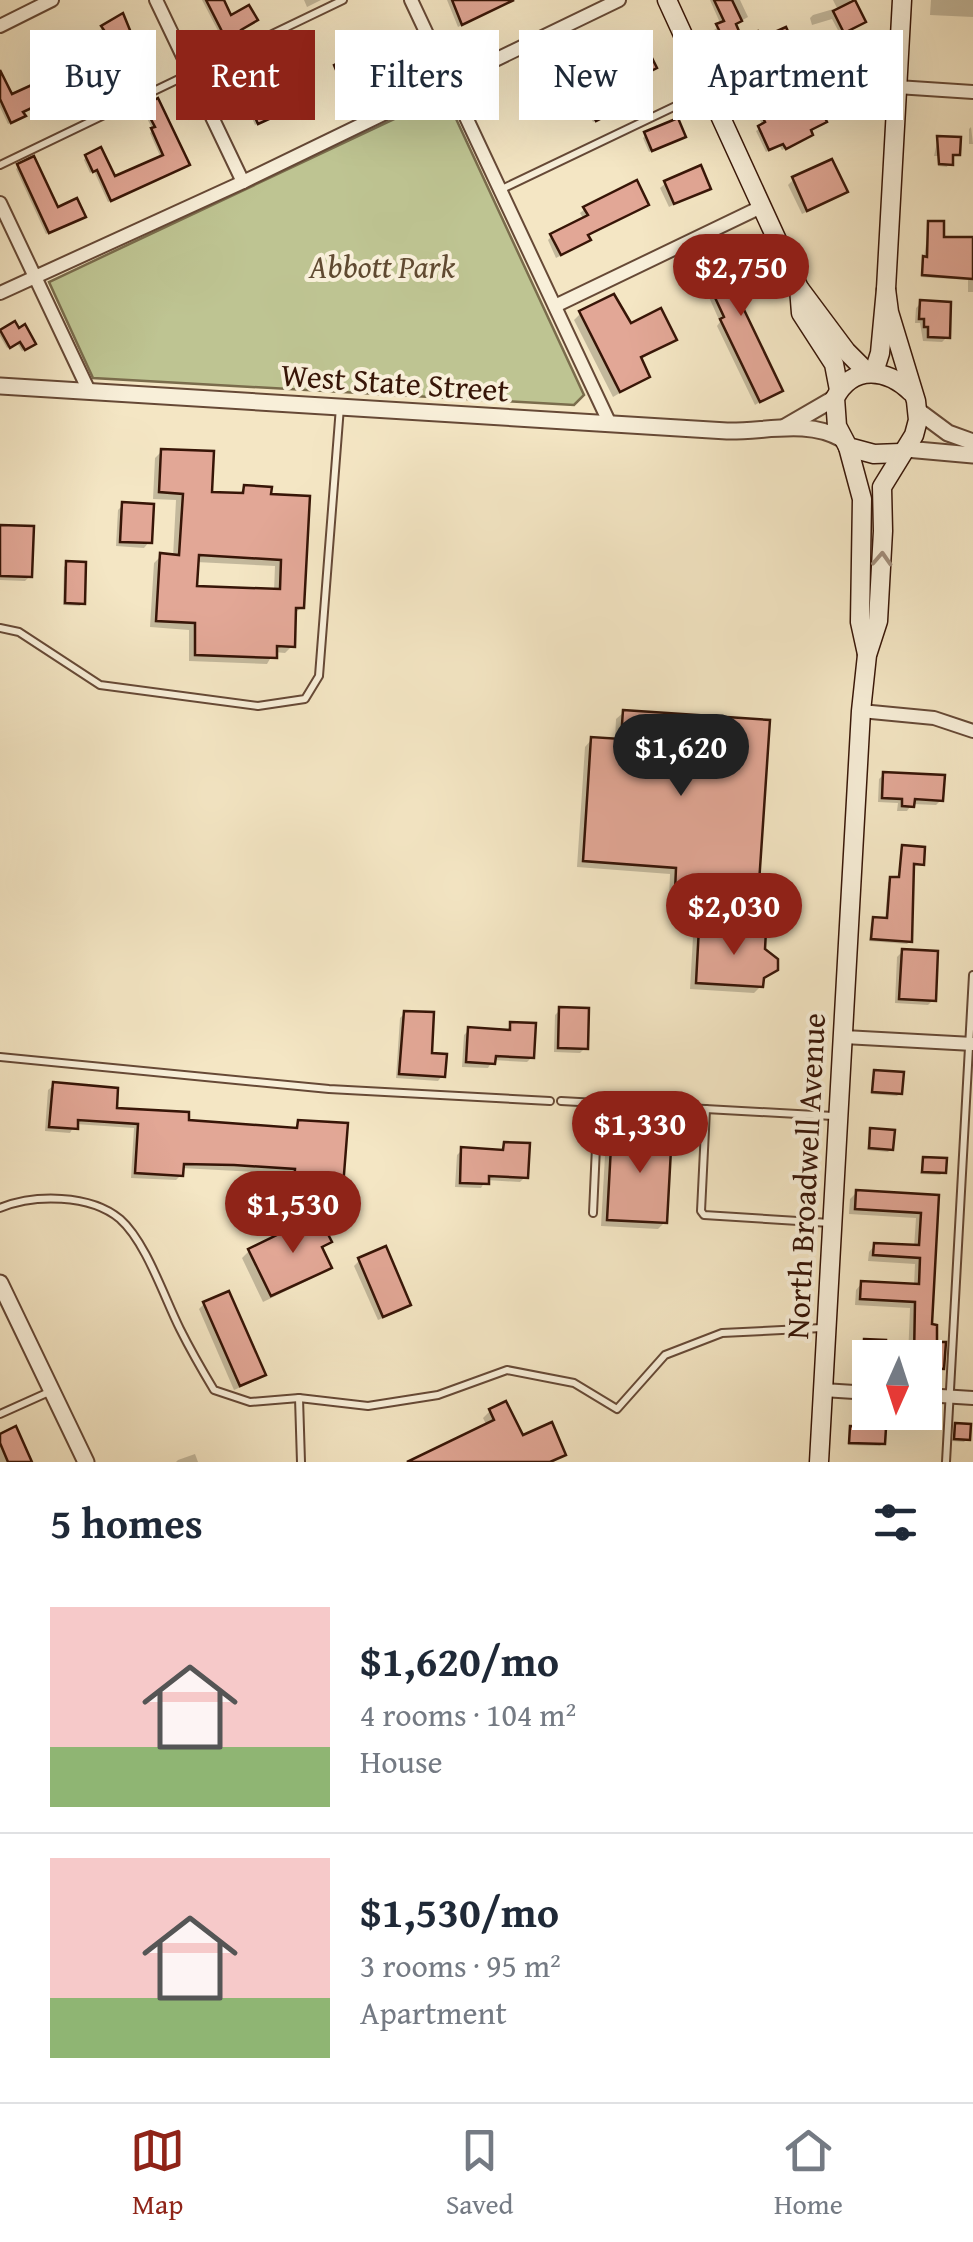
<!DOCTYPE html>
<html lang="en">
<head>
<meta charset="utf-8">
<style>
  :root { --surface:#fff; --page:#f6f6f7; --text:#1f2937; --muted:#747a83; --line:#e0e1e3; --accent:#8f2418 }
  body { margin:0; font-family:"Gentium Book Plus",serif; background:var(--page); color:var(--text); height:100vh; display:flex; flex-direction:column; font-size:38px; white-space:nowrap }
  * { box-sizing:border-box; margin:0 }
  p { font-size:32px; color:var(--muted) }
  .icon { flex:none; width:55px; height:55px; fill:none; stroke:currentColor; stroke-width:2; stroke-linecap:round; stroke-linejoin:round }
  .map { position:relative; height:1462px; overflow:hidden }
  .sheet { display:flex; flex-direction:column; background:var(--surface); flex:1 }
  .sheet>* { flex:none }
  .top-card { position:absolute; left:30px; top:30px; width:915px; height:90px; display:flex; gap:20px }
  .needle { width:65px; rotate:183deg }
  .tools { position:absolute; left:852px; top:1340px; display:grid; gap:20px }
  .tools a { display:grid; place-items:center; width:90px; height:90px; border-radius:0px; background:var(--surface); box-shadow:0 10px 40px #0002; font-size:50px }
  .price { position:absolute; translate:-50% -85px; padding:0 22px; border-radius:35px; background:var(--accent); color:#fff; font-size:32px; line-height:65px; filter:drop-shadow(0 2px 5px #0008) }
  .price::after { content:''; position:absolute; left:50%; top:60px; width:30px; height:22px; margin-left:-15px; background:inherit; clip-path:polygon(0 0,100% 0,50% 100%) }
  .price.current { background:#222; color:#fff }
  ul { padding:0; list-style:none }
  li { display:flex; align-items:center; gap:30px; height:250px; padding:0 50px }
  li+li { border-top:2px solid var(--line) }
  li span { display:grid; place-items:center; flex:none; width:280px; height:200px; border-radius:0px; color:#555 }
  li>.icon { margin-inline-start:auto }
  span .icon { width:120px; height:120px; fill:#fffc; stroke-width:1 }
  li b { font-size:42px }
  h2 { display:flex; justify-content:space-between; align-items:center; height:120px; padding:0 50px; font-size:42px }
  .tag { padding:0 35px; border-radius:0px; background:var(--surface); box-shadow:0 10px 40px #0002; font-size:35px; line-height:90px }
  .tag.current { background:var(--accent); color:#fff }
  .menu { display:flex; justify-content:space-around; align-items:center; height:140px; border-top:2px solid var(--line); background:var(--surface); font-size:28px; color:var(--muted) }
  .menu a { display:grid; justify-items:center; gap:5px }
  .menu .current { color:var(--accent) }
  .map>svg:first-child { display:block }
</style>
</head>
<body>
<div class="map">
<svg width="973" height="1462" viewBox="0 0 973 1462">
  <rect width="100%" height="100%" fill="#f4e6c4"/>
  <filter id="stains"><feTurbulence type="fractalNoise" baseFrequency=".002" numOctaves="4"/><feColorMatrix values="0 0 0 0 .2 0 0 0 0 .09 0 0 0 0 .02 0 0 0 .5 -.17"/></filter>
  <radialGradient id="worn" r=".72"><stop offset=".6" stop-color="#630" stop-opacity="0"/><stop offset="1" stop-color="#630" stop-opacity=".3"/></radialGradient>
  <polygon fill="#bec492" stroke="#7a6c4c" stroke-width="2.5" points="445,95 584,395 574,405 93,378 49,282"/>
  <g fill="#0003" fill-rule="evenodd">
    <polygon points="202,0 221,0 238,30 240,41 227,48"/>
    <polygon points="304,0 321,0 307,7"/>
    <polygon points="447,0 513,0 458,27"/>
    <polygon points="710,0 740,0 748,17 734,25 739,39 782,89 810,93 810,135 807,138 782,150 779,145 766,152 756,131 763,126 714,30 721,25"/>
    <polygon points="833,0 850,0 863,22 840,34 832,19 812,25 810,18 813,15 837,8"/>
    <polygon points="931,0 973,0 973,17 930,15"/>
    <polygon points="107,23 128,42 113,48 100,30"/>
    <polygon points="822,50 825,56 812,62 809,56"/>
    <polygon points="832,51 855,67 837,74 829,54"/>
    <polygon points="89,54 46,73 40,58 43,55"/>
    <polygon points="597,54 650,71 631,81 625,69 599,84 589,67"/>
    <polygon points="237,62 269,69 242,83 234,64"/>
    <polygon points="0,76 11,97 52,97 21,112 20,119 8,124 0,107"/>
    <polygon points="92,91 111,102 96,109 89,94"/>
    <polygon points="244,92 271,117 255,125 242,94"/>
    <polygon points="582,103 606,116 593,122 590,116 585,118 579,106"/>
    <polygon points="146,108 184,167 108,202 94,171 90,173 84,160 86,157 114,179 161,158 150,133 153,130 143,111"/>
    <polygon points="971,127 973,144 969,144 969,129"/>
    <polygon points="646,135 680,139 649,152 643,138"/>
    <polygon points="938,138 958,154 950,157 947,167 938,166 938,156 934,156"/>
    <polygon points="19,166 57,210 80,219 46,234 16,169"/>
    <polygon points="793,180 845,192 802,214 788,185"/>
    <polygon points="635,183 586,236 588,240 583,244 556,258 548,240 552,236 584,220 580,213 585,209"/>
    <polygon points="666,183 708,188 669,207 660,188"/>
    <polygon points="929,224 973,274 973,292 968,292 968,280 921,277"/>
    <polygon points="705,261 757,281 733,292 780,390 755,405 717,326 720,322 708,295 712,291 700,265"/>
    <polygon points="921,303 947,337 942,342 923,341 920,323 915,323 916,308"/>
    <polygon points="581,313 674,339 640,360 647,377 613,397 574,320"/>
    <polygon points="14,324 30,346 22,351 17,343 7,348 0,336 0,333"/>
    <path d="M162,451L210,494L237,496L244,488L269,489L302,607L293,615L292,646L285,653L274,652L267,664L189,661V630L150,627L154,563L161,556L173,557L176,500L153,499L155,458ZM196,562L275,566L274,591L195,588Z"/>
    <polygon points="123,505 149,542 144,548 116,546 118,510"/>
    <polygon points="0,528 30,576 25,581 0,580"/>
    <polygon points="67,564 82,602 80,606 63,605 64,567"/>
    <polygon points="624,712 755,897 748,904 669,898 670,874 577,867 585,747 592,739 615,741 616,719"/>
    <polygon points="884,774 941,800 936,805 912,804 907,811 897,811 898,803 878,802 879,779"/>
    <polygon points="903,848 921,863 912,866 910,941 907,944 869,941 871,923 874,920 885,921 888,882 898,880"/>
    <polygon points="700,929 763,950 775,969 761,981 761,986 754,993 690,989 693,937"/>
    <polygon points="903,951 933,1000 928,1005 895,1003 897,957"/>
    <polygon points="560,1010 585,1048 580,1053 554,1052 555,1015"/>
    <polygon points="405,1013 442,1076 438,1081 396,1078 400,1018"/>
    <polygon points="511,1024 532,1057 527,1062 493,1060 488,1068 462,1067 464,1035 469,1030 506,1032"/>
    <polygon points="875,1073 900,1093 897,1096 871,1094"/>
    <polygon points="54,1085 114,1111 186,1122 294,1128 299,1123 340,1186 335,1191 290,1188 291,1174 181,1168 181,1175 176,1180 131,1178 134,1128 75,1124 70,1133 45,1131 48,1090"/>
    <polygon points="613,1131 665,1222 658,1229 601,1226 606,1138"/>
    <polygon points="871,1131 891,1149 888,1152 867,1150"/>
    <polygon points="505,1144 525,1177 520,1182 486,1180 481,1188 455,1187 457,1155 462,1150 499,1152"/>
    <polygon points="924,1159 944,1172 940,1175 920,1174"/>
    <polygon points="857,1192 937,1197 929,1327 942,1368 935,1374 925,1374 925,1358 908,1358 910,1308 855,1305 856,1290 862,1283 914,1287 915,1264 868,1261 869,1252 875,1245 914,1248 916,1218 849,1214 850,1199"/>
    <polygon points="328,1242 320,1250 329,1267 321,1274 263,1302 242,1258 249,1251"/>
    <polygon points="359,1261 408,1304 403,1310 378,1320 354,1266"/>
    <polygon points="204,1304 263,1374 257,1380 234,1390 199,1309"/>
    <polygon points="490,1411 522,1439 563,1454 554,1462 419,1462 487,1426 483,1418"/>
    <polygon points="956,1426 967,1439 964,1442 952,1441"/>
    <polygon points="851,1429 883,1443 880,1446 848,1445"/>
    <polygon points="0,1436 30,1462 0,1462"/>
    <polygon points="195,1454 198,1462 176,1462 178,1460"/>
  </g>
  <g fill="#e2a796" stroke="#371507" stroke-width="2.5" fill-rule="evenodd">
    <polygon points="206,0 224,0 231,15 249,5 258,20 241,30 245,39 230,47"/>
    <polygon points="452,0 514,0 462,25"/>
    <polygon points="714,0 732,0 742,21 736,24 741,36 758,31 761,38 786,27 791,38 766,49 783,86 809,74 816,89 812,91 827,122 811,130 813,135 786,149 783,144 769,150 758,126 765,122 716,24 724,21"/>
    <polygon points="855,0 866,22 844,33 833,11"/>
    <polygon points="123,13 134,40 116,47 101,26"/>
    <polygon points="86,32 95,51 50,72 41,53"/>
    <polygon points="639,32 657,68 635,79 629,67 604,81 592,60 598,57 595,52"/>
    <polygon points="384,40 393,59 341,82 334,65"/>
    <polygon points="851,41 861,65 840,73 831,49"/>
    <polygon points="252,52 257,64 268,59 272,69 246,82 235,59"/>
    <polygon points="0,70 12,94 47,78 55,97 23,112 26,116 11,123 0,99"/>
    <polygon points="108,81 117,100 99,108 91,89"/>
    <polygon points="258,83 276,116 258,124 243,90"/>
    <polygon points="601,91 612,113 596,121 593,115 588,117 580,101"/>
    <polygon points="158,98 190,165 111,201 97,170 93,172 85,155 101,147 115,176 163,155 151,128 155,127 144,106"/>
    <polygon points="678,118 686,137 652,151 644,132"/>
    <polygon points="937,136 961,137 960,155 953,155 953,165 939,164"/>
    <polygon points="34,156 58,207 77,198 86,217 49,233 17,164"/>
    <polygon points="832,159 848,192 807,211 792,177"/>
    <polygon points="701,165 711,189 674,204 664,181"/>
    <polygon points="637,180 649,205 588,235 591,240 561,255 550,234 588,215 583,207"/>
    <polygon points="928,221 944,221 944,237 973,237 973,279 922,275 923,256 927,257"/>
    <polygon points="735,245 747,273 760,267 765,278 735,291 783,391 760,402 720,319 724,317 711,289 716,287 703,259"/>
    <polygon points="614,294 631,323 661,308 677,340 641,357 650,377 620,392 579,311"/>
    <polygon points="920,300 951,302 950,338 928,337 928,327 924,327 924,319 919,319"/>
    <polygon points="15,321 19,328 25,324 36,344 25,350 20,342 10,348 0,330"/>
    <path d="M161,449L214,451L212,492L243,493L244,485L272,487L271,494L310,496L304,608H296L295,647L277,646V658L195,655V623L156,621L160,553L179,555L183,494L159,492ZM199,555L281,560L280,589L197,586Z"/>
    <polygon points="122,502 154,504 152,543 120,542"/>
    <polygon points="0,525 34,526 32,577 0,576"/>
    <polygon points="66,561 86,562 85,604 65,603"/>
    <polygon points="623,710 770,720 758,898 675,892 676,868 583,861 591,737 621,739"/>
    <polygon points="883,772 945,775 943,801 915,799 914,807 902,806 902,799 882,798"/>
    <polygon points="902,845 925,847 924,865 914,864 912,942 871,939 873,917 887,918 890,877 899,877"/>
    <polygon points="699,927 766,931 765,949 778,959 778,970 764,978 763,987 696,983"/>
    <polygon points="902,949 938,951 936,1001 899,999"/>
    <polygon points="559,1007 589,1008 588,1049 558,1048"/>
    <polygon points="404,1011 434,1012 432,1053 447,1054 445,1077 399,1074"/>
    <polygon points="510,1022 536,1023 534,1058 496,1056 495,1064 466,1062 468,1027 510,1030"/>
    <polygon points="874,1070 904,1072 902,1094 872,1092"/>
    <polygon points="53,1082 118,1088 117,1108 189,1112 189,1120 297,1128 298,1120 348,1123 343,1187 294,1184 295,1169 234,1165 184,1164 183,1176 135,1173 138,1124 78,1120 78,1129 49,1127"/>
    <polygon points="612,1128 672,1131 667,1223 607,1220"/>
    <polygon points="870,1128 895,1130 893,1150 869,1148"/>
    <polygon points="504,1142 530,1143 528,1178 489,1176 489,1184 460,1183 461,1147 503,1150"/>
    <polygon points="923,1157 947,1158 946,1173 922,1172"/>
    <polygon points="856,1190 939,1195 932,1324 937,1325 937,1342 946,1342 944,1369 925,1368 925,1358 914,1358 915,1302 860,1299 861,1281 919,1284 920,1258 873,1255 874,1243 919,1245 921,1213 855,1209"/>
    <polygon points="318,1215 332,1242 322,1247 332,1268 271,1296 248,1249"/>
    <polygon points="386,1246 411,1305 383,1317 358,1258"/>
    <polygon points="229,1291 266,1375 240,1386 203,1302"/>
    <polygon points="864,1339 886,1340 885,1358 863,1357"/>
    <polygon points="506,1401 523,1435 552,1422 566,1455 550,1462 407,1462 494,1420 489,1409"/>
    <polygon points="955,1423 971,1424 970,1440 954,1439"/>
    <polygon points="16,1426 32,1462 8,1462 0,1443 0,1434"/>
    <polygon points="850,1426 886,1428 885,1444 849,1443"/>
  </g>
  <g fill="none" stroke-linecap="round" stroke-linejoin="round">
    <g stroke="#664936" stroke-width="10">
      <g id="service">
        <polyline points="0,165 343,0"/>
        <polyline points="502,189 707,91"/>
        <polyline points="0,628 19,632 100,685 258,706 305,699 319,676 340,407"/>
        <polyline points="0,1057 329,1089 550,1101"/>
        <polyline points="561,1101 833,1116"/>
        <polyline points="706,1109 701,1211 704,1215 830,1223"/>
        <path d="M0,1208C34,1194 90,1194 120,1219C146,1242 164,1297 180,1329C190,1349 202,1370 214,1390L250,1402L299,1398L368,1406L438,1395L507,1370L574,1383L617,1409L665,1355L722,1333L822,1328"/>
        <polyline points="593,1213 598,1103"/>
        <polyline points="299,1398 301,1462"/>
        <polyline points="0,1414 49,1392"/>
        <polyline points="946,1462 973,975"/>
      </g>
    </g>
    <g stroke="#664936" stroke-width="16">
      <g id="minor">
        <polyline points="156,0 243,182"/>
        <polyline points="411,0 610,424"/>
        <polyline points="0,26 52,0"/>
        <polyline points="897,87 973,92"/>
        <polyline points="0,203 89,391"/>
        <polyline points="0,293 243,182 619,0"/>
        <polyline points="555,306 763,206"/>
        <polyline points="861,711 934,718 973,731"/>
        <polyline points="844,1037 973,1044"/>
        <polyline points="823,1390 870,1393"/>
        <polyline points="925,1395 973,1398"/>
      </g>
    </g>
    <g stroke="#664936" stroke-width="19">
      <g id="tertiary">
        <path d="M0,386L727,431C764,432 807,419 842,439"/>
        <polyline points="917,410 948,433 973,442"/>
        <polyline points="785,427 835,398"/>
        <polyline points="906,449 973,455"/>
        <polyline points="0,1283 86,1462"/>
      </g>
    </g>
    <g stroke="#371507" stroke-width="21">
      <g id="secondary">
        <polyline points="667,0 799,288 846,351 868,373"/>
        <polyline points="799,288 801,313 834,364 839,390"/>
        <polyline points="874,372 880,353 886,289 902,0"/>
        <polyline points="848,447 862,499 860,622 867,654"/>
        <path d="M901,453L874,454L848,447L837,426L835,398C853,364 887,369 911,392"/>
        <polyline points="819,1462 861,711 867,655 878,621 883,531 882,487 914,435 918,420 916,401 889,312 886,289"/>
      </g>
    </g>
    <use href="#service" stroke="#f8efd9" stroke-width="6"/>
    <use href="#minor" stroke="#f8efd9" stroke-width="12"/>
    <use href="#tertiary" stroke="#f8efd9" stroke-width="15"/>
    <use href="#secondary" stroke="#f8efd9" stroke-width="18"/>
  </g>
  <defs><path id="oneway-chevron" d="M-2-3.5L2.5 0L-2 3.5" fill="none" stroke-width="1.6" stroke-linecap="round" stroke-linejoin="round" transform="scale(2.5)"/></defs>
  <use stroke="#a18d7a" href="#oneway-chevron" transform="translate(882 559) rotate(-87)"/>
  <g text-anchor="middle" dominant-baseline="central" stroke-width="8" stroke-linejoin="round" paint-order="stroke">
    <g font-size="32" font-style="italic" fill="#604a31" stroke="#f8efd9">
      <text x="382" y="266">Abbott Park</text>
    </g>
    <g font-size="32" fill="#371507" stroke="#f8efd9">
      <text transform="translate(395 382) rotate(4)">West State Street</text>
      <text transform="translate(805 1176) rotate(-87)">North Broadwell Avenue</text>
    </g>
  </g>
  <rect width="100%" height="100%" filter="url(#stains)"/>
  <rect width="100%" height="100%" fill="url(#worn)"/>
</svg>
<div class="tools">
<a><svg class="needle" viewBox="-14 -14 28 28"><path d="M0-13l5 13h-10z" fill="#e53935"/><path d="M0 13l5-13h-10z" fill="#747a83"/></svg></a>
</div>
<b class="price" style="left:741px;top:319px">$2,750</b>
<b class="price current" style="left:681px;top:799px">$1,620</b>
<b class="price" style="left:734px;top:958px">$2,030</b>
<b class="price" style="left:640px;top:1176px">$1,330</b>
<b class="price" style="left:293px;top:1256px">$1,530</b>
<div class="top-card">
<a class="tag">Buy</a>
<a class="tag current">Rent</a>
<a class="tag">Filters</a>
<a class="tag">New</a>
<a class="tag">Apartment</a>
</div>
</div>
<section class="sheet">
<h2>5 homes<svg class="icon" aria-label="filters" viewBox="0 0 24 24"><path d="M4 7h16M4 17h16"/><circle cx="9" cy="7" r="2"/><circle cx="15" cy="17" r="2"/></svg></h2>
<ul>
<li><span style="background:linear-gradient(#f6c9c9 70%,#8fb573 0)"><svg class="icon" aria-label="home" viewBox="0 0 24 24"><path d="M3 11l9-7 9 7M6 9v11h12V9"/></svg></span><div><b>$1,620/mo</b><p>4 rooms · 104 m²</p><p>House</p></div></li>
<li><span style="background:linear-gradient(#f6c9c9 70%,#8fb573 0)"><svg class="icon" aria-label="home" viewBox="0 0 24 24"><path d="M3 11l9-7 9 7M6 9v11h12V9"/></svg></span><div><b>$1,530/mo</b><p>3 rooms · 95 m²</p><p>Apartment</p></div></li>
</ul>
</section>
<nav class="menu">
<a class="current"><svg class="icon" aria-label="map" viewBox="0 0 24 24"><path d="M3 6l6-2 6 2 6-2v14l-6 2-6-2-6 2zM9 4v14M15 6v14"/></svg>Map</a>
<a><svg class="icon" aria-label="saved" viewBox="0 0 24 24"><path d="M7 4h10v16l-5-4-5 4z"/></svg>Saved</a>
<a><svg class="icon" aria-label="home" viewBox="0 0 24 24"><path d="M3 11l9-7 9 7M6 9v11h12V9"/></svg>Home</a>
</nav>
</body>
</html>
